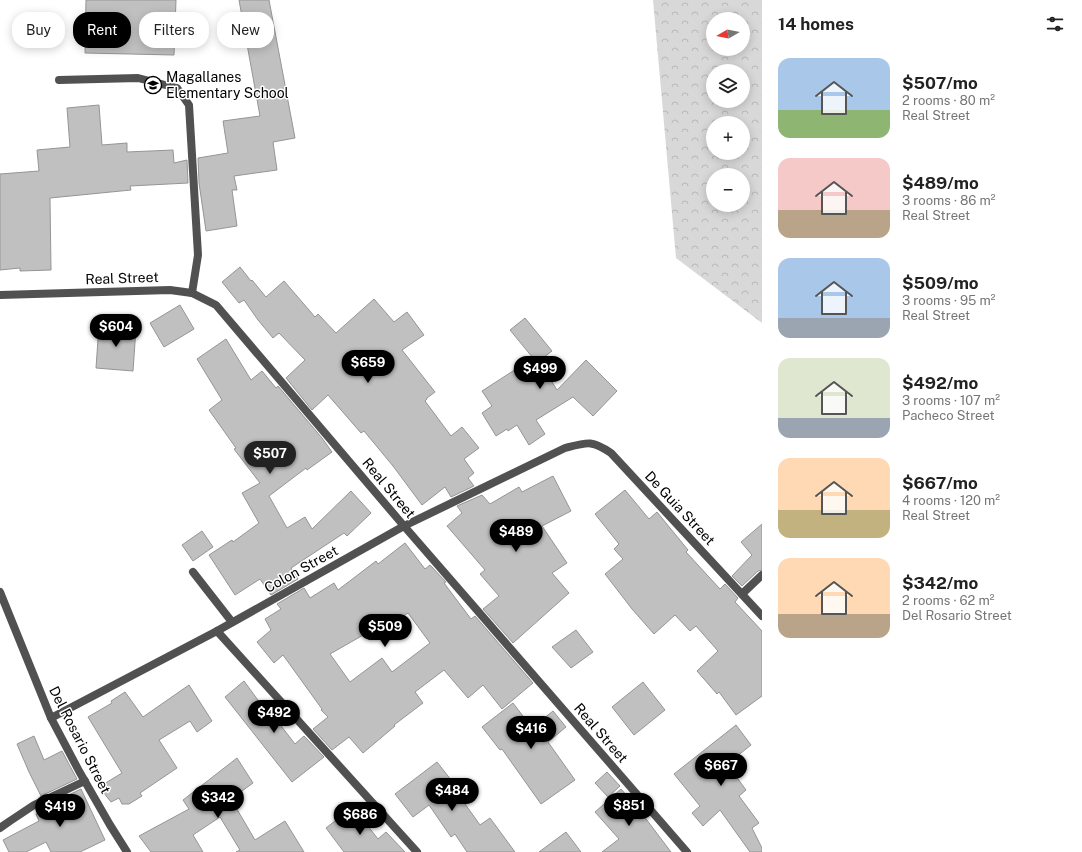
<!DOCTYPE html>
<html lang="en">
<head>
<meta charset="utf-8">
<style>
  :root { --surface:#fff; --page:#f6f6f6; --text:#222; --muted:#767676; --accent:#000 }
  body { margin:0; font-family:"Public Sans",sans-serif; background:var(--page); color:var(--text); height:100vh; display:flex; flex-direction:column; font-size:15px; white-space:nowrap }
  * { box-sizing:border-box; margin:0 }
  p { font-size:13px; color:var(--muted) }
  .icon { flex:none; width:22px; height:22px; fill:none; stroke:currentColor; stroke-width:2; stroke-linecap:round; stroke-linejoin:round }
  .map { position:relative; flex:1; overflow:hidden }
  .side { display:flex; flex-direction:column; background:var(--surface); width:320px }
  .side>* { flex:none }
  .hud { position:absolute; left:12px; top:12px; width:380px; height:36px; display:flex; gap:8px }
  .needle { width:26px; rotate:261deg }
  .fabs { position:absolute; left:706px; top:12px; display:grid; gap:8px }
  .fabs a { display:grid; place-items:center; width:44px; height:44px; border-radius:50%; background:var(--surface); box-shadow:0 2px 10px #0003; font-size:20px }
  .price { position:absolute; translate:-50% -34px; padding:0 9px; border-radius:14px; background:var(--accent); color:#fff; font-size:13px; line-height:26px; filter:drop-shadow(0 1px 2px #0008) }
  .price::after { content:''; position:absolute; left:50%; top:24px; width:12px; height:9px; margin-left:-6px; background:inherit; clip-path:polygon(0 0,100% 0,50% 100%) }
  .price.active { background:#222; color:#fff }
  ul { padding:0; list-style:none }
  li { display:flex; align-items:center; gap:12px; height:100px; padding:0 16px }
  li span { display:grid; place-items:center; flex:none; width:112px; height:80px; border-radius:12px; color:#555 }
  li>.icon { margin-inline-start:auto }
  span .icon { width:48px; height:48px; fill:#fffc; stroke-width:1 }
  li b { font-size:17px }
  h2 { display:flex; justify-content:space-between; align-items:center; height:48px; padding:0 16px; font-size:17px }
  .chip { padding:0 14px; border-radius:16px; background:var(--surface); box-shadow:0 2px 10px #0003; font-size:14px; line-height:36px }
  .chip.active { background:var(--accent); color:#fff }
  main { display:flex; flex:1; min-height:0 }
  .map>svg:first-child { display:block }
</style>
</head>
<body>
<main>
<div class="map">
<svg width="762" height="852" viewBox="0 0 762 852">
  <defs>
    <pattern id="forest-crowns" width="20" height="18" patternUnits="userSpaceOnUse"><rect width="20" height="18" fill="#d8d8d8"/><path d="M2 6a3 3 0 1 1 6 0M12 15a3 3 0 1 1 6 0" fill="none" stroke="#b8b8b8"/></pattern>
  </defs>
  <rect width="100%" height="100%" fill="#fff"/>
  <path fill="url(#forest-crowns)" fill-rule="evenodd" d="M653,0H762V323L676,258ZM713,19H743V49H713ZM713,71H743V101H713ZM713,123H743V153H713ZM713,175H743V205H713Z"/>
  <g fill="#c0c0c0" stroke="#959595" fill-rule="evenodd">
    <polygon points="86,0 176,0 174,55 85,53"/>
    <polygon points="239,0 269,0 295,138 273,142 277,170 234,176 237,190 232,190 237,226 206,231 199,183 198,158 228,153 223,121 260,116"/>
    <polygon points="99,105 102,145 127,143 127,152 173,150 174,163 187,160 188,183 130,186 131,190 50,198 51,270 20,271 20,268 0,270 0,174 39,171 37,150 70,147 67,108"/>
    <polygon points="240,267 251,281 252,280 266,297 284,281 315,317 318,314 336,333 374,299 394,322 407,312 424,335 402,350 435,392 427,398 427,399 425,401 451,436 462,427 479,448 464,459 474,473 468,478 474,486 451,497 445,487 422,505 393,466 364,431 361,433 328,395 312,410 286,378 305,360 279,333 273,338 258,320 244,300 239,303 222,282"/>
    <polygon points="180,305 194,329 164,347 150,323"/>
    <polygon points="525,318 552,351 539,361 557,390 586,360 617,391 593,416 573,397 536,420 545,434 529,445 517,425 508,431 507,429 496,436 482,413 492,406 482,391 533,358 510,330"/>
    <polygon points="99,325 136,328 133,371 96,368"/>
    <polygon points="226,339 251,380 262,371 276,388 278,386 322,438 332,452 307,470 306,468 269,496 287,528 305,517 312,529 351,491 371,513 347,536 344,533 291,568 298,579 271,595 260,579 235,595 209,555 232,540 233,542 259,523 242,493 260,483 234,449 236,448 209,410 222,400 197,359"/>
    <polygon points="553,476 571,511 542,526 567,563 552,573 569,593 513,643 483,609 499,596 480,574 485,570 447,526 462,513 457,506 482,495 490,504 519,487 522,492"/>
    <polygon points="625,490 649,519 657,512 688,550 686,552 720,589 725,584 738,598 735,602 762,631 762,696 736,715 719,692 717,694 697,671 718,651 696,626 690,631 675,615 654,634 632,609 605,574 623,559 614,549 619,544 595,514"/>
    <polygon points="762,524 762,570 758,571 742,586 732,576 752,555 741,542"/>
    <polygon points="202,531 213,547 193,561 182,545"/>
    <path d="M405,543L425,569L430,565L446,582L444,583L471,619L475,616L533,683L502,709L483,685L468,698L444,670L415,692L423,703L394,725L395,726L363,753L349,737L332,750L313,729L328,717L321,710L322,709L283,655L274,663L257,642L271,630L265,619L281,609L277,604L304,588L310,598L334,583L338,590L376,561L378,564ZM408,613L430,643L392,672L382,658L350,682L330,654L365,634L369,640Z"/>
    <polygon points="576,630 593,652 571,668 552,647"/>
    <polygon points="244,681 263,707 265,705 295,744 304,736 324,757 292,782 225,697"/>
    <polygon points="643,682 665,710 634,735 612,707"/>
    <polygon points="189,685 212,721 197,732 190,721 159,740 177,768 140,793 142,796 129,804 122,804 119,798 111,802 99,787 122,773 88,717 112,703 111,701 125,692 143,717"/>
    <polygon points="513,703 532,728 553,711 566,727 548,742 575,780 541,804 502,749 500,750 482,727"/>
    <polygon points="736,725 751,745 727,764 746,790 739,796 759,823 752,828 762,848 762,852 750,852 720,810 703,826 692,813 700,806 674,774"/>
    <polygon points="34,736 44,760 62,751 77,779 41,796 29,772 17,744"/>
    <polygon points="237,758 253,783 231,799 255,840 285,821 304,852 236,852 240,850 220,817 193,835 203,852 151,852 139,836 189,809 183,800"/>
    <polygon points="437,762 455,785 453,787 480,825 490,818 515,852 467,852 455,834 451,837 429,805 413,817 395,794"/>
    <polygon points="607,772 620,786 608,797 595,783"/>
    <polygon points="81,789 105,840 80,852 51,852 46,842 26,852 9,852 3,840 39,821 36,814 47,808 46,806"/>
    <polygon points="621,789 640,811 671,852 602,852 619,839 595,812"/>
    <polygon points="353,807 378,839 386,832 405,852 344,852 326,828"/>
    <polygon points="566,832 581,852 539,852"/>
  </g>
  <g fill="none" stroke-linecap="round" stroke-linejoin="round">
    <g stroke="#515151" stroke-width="8">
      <polyline points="59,80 138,78 177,88 189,105 198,255 192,293"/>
      <polyline points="193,572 232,622"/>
      <polyline points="0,828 10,821 34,805 85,781"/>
    </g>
    <g stroke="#515151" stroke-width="8">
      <polyline points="0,295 170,290 192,293 216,305 404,526 687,852"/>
      <polyline points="0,592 51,718 79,771 110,825 127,852"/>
      <polyline points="742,594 762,575"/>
      <polyline points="217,631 417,852"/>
      <path d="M51,718L217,631L404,526L565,448C588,442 592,440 611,453L762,616"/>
    </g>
  </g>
  <defs>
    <g id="school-ring" transform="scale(0.9)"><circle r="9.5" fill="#fff" stroke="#000" stroke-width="1.5"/><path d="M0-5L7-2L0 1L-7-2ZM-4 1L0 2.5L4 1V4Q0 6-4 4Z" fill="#000"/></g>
  </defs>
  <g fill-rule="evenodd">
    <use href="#school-ring" x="153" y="85"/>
  </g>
  <g text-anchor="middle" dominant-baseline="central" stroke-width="3" stroke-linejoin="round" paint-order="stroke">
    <g font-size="14" fill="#000" stroke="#fff" text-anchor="start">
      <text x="166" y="77">Magallanes<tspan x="166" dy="16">Elementary School</tspan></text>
    </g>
    <g font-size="14" fill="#000" stroke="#fff">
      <text transform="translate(122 278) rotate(-2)">Real Street</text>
      <text transform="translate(389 488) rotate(50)">Real Street</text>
      <text transform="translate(680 508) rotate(47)">De Guia Street</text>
      <text transform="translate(301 569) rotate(-29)">Colon Street</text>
      <text transform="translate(601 733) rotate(49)">Real Street</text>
      <text transform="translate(80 740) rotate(63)">Del Rosario Street</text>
    </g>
  </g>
</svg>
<div class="fabs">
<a><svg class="needle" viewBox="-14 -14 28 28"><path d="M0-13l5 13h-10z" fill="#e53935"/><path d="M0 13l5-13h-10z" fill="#767676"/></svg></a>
<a><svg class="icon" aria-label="layers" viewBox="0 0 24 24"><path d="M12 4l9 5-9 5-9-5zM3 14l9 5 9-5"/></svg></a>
<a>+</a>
<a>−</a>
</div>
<b class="price" style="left:116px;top:348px">$604</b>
<b class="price" style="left:368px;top:384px">$659</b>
<b class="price" style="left:540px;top:390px">$499</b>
<b class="price active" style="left:270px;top:475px">$507</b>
<b class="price" style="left:516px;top:553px">$489</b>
<b class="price" style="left:385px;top:648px">$509</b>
<b class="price" style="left:274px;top:734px">$492</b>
<b class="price" style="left:531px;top:750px">$416</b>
<b class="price" style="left:721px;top:787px">$667</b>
<b class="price" style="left:452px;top:812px">$484</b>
<b class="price" style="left:218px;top:819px">$342</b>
<b class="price" style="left:629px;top:827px">$851</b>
<b class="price" style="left:60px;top:828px">$419</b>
<b class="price" style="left:360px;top:836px">$686</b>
<div class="hud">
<a class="chip">Buy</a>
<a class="chip active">Rent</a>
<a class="chip">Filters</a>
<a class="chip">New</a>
</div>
</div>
<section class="side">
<h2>14 homes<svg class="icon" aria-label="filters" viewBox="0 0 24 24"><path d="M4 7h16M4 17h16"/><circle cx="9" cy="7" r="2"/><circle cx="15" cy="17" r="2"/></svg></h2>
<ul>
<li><span style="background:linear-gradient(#a9c7e8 65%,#8fb573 0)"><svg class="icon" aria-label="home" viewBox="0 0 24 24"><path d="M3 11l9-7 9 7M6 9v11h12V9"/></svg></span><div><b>$507/mo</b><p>2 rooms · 80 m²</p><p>Real Street</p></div></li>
<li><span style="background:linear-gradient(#f6c9c9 65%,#b9a48a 0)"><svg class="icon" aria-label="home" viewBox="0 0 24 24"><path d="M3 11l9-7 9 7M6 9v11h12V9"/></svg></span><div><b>$489/mo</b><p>3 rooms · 86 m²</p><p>Real Street</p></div></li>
<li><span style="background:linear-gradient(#a9c7e8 75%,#9aa5b1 0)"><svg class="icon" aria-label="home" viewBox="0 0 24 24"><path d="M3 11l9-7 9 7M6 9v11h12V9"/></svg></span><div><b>$509/mo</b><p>3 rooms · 95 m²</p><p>Real Street</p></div></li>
<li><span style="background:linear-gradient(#dfe7d0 75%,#9aa5b1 0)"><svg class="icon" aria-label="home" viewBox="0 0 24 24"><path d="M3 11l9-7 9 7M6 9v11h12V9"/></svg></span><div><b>$492/mo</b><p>3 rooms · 107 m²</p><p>Pacheco Street</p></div></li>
<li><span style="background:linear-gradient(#ffd9b3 65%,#c2b280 0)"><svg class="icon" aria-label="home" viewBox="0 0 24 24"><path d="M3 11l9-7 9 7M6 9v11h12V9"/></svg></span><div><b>$667/mo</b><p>4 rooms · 120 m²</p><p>Real Street</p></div></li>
<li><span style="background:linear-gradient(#ffd9b3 70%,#b9a48a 0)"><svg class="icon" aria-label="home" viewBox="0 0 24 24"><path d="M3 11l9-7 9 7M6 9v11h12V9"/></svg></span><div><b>$342/mo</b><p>2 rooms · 62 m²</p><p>Del Rosario Street</p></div></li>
</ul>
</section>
</main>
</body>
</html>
